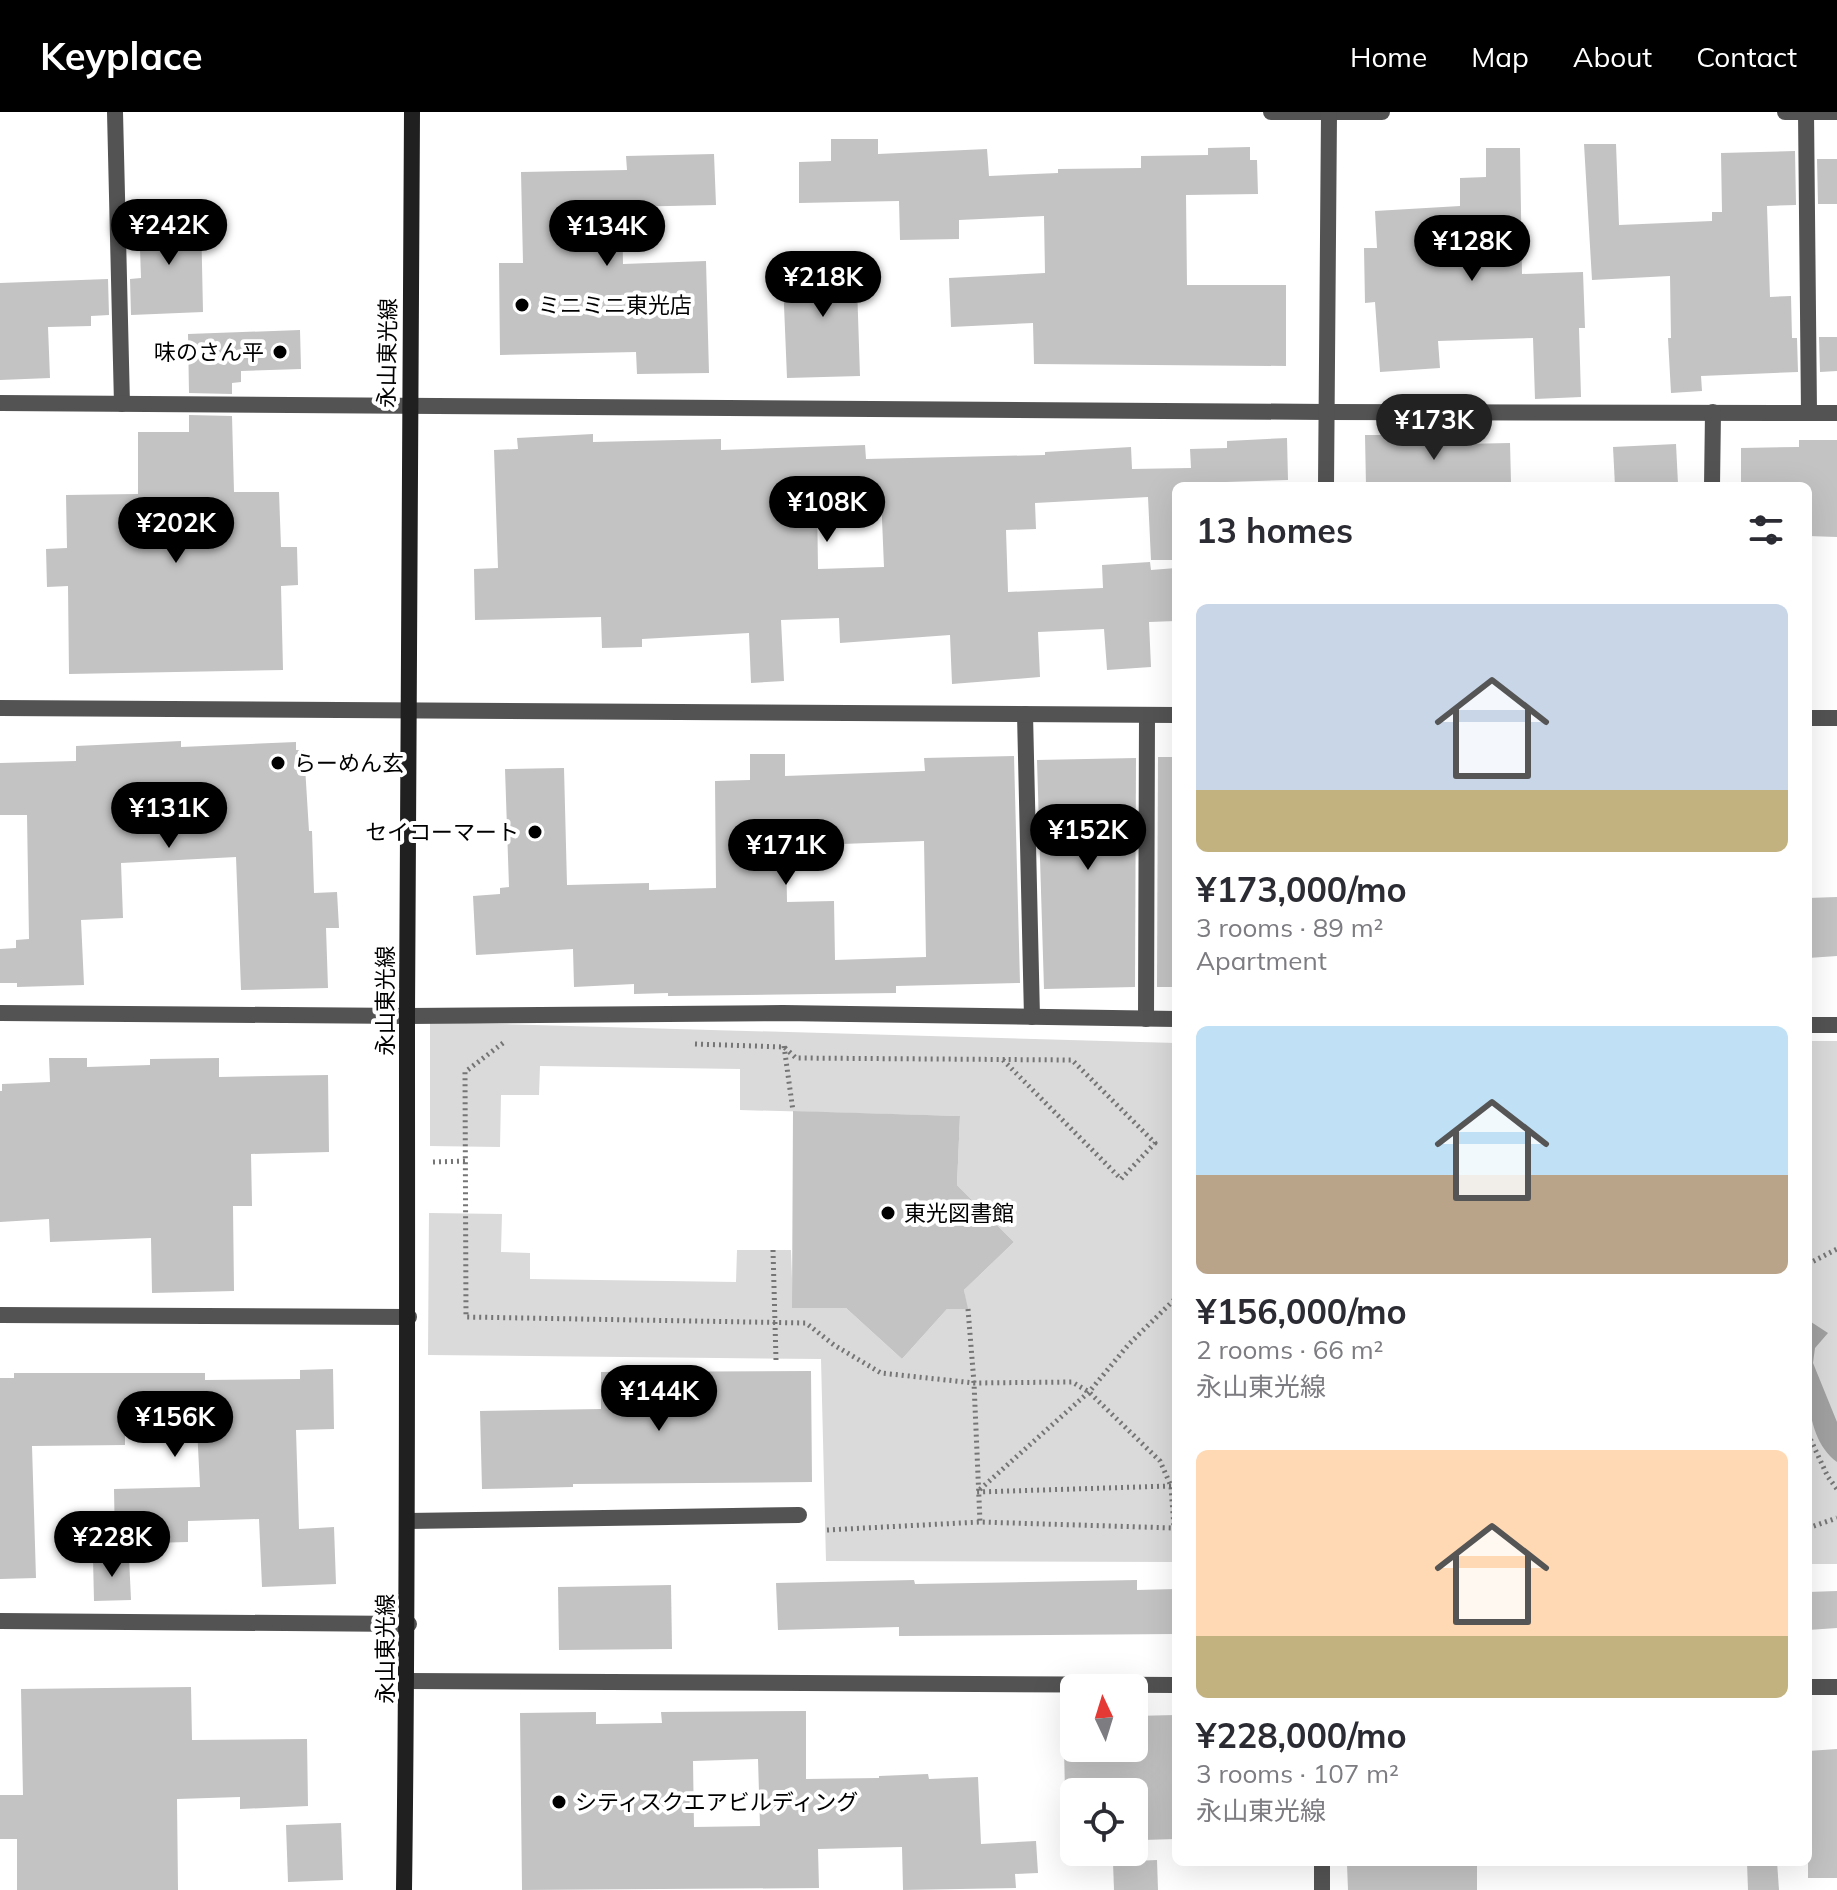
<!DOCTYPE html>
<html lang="en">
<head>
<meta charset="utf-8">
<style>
  :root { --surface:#fff; --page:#f7f7f7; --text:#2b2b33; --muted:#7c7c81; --accent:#000 }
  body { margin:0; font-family:Mulish,"Noto Sans JP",sans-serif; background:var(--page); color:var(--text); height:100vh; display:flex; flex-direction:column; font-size:30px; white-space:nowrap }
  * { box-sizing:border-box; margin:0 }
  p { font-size:26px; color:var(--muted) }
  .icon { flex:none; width:44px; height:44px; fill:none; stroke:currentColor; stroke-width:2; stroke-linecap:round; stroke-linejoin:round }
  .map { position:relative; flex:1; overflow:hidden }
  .panel { position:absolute; left:1172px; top:370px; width:640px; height:1384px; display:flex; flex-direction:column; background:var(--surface); border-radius:12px; box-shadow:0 8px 32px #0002 }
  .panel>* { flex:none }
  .needle { width:52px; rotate:356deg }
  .buttons { position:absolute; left:1060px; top:1562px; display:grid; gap:16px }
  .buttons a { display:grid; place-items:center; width:88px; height:88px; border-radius:12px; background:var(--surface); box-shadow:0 8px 32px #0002; font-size:40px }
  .price { position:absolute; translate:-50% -68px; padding:0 18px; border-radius:28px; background:var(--accent); color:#fff; font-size:26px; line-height:52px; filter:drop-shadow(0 2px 4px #0008) }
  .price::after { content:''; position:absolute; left:50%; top:48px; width:24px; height:18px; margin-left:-12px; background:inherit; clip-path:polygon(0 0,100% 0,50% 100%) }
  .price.on { background:#222; color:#fff }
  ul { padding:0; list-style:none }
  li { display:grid; align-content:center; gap:16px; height:424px; padding:0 24px }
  li span { display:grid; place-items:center; height:248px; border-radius:12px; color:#555 }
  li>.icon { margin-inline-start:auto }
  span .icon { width:144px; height:144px; fill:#fffc; stroke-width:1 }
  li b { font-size:34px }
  h2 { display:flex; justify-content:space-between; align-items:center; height:96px; padding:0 24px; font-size:34px }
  header { display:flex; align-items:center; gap:48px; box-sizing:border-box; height:112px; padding:0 40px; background:var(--accent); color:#fff }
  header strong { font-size:38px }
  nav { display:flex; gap:44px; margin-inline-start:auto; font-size:28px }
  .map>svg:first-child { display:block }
</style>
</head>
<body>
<header>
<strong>Keyplace</strong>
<nav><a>Home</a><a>Map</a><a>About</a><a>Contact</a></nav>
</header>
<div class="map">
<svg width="1837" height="1778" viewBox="0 0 1837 1778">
  <rect width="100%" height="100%" fill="#fff"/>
  <g fill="#dadada">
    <polygon points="430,910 1176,931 1176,1450 826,1449 821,1247 428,1243 429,1101 502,1102 501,1140 530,1141 530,1167 736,1170 737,1138 791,1138 793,1196 846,1196 902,1247 947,1197 967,1197 964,1178 1014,1130 957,1073 960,1004 740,998 740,957 540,954 539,983 501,983 500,1035 430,1034"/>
    <rect x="1808" y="929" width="29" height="523"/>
  </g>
  <path fill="#a1a1a1" d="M1808,1208L1828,1221L1815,1236L1813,1251L1837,1310V1350C1799,1322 1808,1251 1808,1208Z"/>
  <g fill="#c3c3c3" fill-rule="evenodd">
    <polygon points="831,27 878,27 878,42 987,37 989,64 1058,61 1058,57 1141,56 1141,44 1208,43 1208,36 1250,35 1250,48 1257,48 1258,82 1186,83 1187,173 1286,173 1286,254 1034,252 1033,211 951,215 949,166 1045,161 1044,104 959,108 959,127 900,128 899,89 799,91 799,50 831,49"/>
    <polygon points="1584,32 1616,32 1619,113 1712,109 1712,100 1722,100 1721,41 1795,39 1796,93 1767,94 1770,185 1791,184 1792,226 1797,226 1798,260 1701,264 1702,279 1671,281 1668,226 1671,226 1670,164 1592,168"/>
    <polygon points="1486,36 1520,36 1522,162 1583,160 1585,216 1579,216 1581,285 1535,287 1533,226 1438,229 1440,256 1380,260 1375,190 1365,191 1364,136 1377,136 1375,99 1460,94 1460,66 1486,65"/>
    <polygon points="714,42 716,93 622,95 623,152 706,149 709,261 637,262 636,240 500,243 499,151 523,151 521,60 627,58 626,44"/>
    <polygon points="1817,47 1837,47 1837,92 1818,92"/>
    <polygon points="201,105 203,200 131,203 130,167 141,166 139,107"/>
    <polygon points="856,144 860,264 787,266 783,169 799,168 799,146"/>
    <polygon points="108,167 109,203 91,204 91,214 48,215 50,266 0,268 0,171"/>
    <polygon points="300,218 301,257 241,259 241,270 232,271 232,282 189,281 188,222"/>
    <polygon points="1819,225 1837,225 1837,259 1820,260"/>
    <polygon points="189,303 232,304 234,380 279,380 281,435 297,435 298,473 281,474 283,558 69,562 68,474 47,475 46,437 67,436 66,383 138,382 138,320 189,320"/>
    <path d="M593,322V330L721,327V338L865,333L866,347L1045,343V340L1131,335L1132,357L1191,356L1190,337L1227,336V329L1287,326L1288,368L1226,370V374H1176V448H1151L1148,385L1035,391L1036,417L1006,418L1008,480L1103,476L1102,453L1150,450L1151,458L1176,456V509L1149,510L1151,555L1107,558L1104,517L1038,520L1040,565L952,572L950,523L840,531L839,506L781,508L784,569L751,571L749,521L642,527V535L602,536L601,505L475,508L474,457L498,456L494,338L518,337L517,326ZM881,383L884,455L818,457L817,387Z"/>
    <polygon points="1365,323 1414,323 1414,333 1510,331 1511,370 1366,374"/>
    <polygon points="1799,328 1837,328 1837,425 1808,424 1808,374 1741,374 1741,336 1799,335"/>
    <polygon points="1676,332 1678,372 1615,374 1613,335"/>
    <polygon points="181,629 181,635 296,630 296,638 304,638 309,719 312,719 314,781 337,780 339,816 326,816 328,876 241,878 236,745 121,751 123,806 81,808 84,873 17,875 17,871 0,871 0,837 16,836 16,828 29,827 27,703 0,703 0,651 76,649 76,634"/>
    <path d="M750,642H785V664L925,659L924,646L1014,644L1020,871L896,874V881L668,884V881L634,882V872L574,875L573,837L476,843L473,784L500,782V776L509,775L505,657L564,656L567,773L649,771V778L716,776L715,669L750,668ZM924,729L926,845L835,848L834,789L787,790L786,734Z"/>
    <polygon points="1158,645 1176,645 1176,875 1157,875"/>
    <polygon points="1136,646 1135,875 1044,877 1037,648"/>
    <polygon points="1837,785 1837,844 1808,846 1808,786"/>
    <polygon points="49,946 87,946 87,955 150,953 150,947 219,946 219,965 328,963 329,1040 251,1042 252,1094 233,1094 234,1179 152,1181 151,1126 50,1130 49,1107 0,1110 0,979 2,979 2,972 50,970"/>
    <polygon points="793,999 960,1004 957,1073 1014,1130 964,1178 968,1197 947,1197 902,1247 846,1196 792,1196"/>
    <polygon points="333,1257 334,1317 296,1318 299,1417 334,1415 336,1472 262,1475 259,1407 188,1409 188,1430 115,1432 114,1377 200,1375 197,1315 125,1317 125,1333 32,1334 36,1466 0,1467 0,1266 14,1266 14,1261 205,1261 205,1268 300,1267 300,1258"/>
    <polygon points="811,1259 812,1370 573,1372 573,1375 482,1377 480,1299 601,1297 601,1260"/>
    <polygon points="129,1445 131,1488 94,1489 93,1446"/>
    <polygon points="914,1468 915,1472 1137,1468 1137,1478 1176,1477 1176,1522 899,1524 899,1515 778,1518 776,1471"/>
    <polygon points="671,1473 672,1537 559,1538 558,1475"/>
    <polygon points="1837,1479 1837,1516 1808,1518 1808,1480"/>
    <polygon points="191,1575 192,1628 307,1627 308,1694 240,1697 240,1685 177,1687 178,1778 17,1778 17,1727 0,1727 0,1683 23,1683 21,1577"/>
    <path d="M806,1599V1667L879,1666V1664L928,1662L929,1667L978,1665L981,1732L1036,1729L1038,1761L1015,1762L1016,1776L903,1778L902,1735L818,1737L819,1776L522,1778L520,1601L596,1600V1612L662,1611L661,1600ZM758,1647L760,1714L694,1715L693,1649Z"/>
    <polygon points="1176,1603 1176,1727 1142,1728 1141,1680 1065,1680 1064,1636 1134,1636 1134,1604"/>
    <polygon points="1837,1637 1837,1766 1808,1766 1808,1639"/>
    <polygon points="341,1711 343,1768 288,1770 286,1713"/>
    <polygon points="1157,1748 1158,1778 1114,1778 1113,1750"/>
    <polygon points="1477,1750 1477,1778 1348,1778 1347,1752"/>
    <polygon points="1747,1750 1777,1750 1779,1778 1748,1778"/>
  </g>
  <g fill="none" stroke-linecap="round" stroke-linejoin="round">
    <g stroke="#757575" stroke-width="5" stroke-dasharray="2 4" stroke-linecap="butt">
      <polyline points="503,931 465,960 466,1205 806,1211 834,1233 881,1261 974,1271 1072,1270 1089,1280 1160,1349 1171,1374 1174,1416"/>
      <polyline points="695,932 784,935 796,946 1072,948 1155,1031 1121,1067 1003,948"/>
      <polyline points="784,934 793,999"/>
      <polyline points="433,1050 466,1049"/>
      <polyline points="773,1138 776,1248"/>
      <polyline points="1808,1152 1837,1137"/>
      <polyline points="968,1197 974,1271 980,1410"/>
      <polyline points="1808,1322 1828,1365 1837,1377"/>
      <polyline points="1171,1374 977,1380 1089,1280 1129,1232 1176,1186"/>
      <polyline points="1808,1416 1837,1406"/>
      <polyline points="827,1418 980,1410 1174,1416"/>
    </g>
    <g stroke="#535353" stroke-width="16">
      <polyline points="115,0 122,292"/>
      <polyline points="1806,0 1809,301"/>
      <polyline points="1025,602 1032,905"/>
      <polyline points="1146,907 1147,603"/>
      <polyline points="407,1409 799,1403"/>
    </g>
    <g stroke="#535353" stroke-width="16">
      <polyline points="1271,0 1382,0"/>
      <polyline points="1785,0 1837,0"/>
      <polyline points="0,291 1326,300 1837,301"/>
      <polyline points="1326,374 1329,1"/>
      <polyline points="1712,374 1713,300"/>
      <polyline points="0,596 1176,603"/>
      <polyline points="1808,606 1837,606"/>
      <polyline points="0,901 407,904 783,901 1176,907"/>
      <polyline points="1808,913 1837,913"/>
      <polyline points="0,1203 409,1205"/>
      <polyline points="0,1509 409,1512"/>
      <polyline points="407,1569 1176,1573"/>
      <polyline points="1808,1575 1837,1575"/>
      <polyline points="1322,1778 1322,1750"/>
    </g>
    <path stroke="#202020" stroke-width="16" d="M404,1778C408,1486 407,1194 407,902C407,602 409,301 412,0"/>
  </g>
  <g fill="#000" stroke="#fff" stroke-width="3">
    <circle cx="522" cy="193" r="8"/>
    <circle cx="280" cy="240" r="8"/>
    <circle cx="278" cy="651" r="8"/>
    <circle cx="535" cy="720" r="8"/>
    <circle cx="888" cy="1101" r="8"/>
    <circle cx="559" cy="1690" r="8"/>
  </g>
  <g text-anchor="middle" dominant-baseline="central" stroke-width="8" stroke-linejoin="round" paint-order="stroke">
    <g font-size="22" fill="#000" stroke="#fff" text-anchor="start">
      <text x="538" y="193">ミニミニ東光店</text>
      <text x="264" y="240" text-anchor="end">味のさん平</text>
      <text x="294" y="651">らーめん玄</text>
      <text x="519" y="720" text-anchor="end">セイコーマート</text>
      <text x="904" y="1101">東光図書館</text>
      <text x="575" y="1690">シティスクエアビルディング</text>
    </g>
    <g font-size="22" fill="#000" stroke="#fff">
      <text transform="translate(387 241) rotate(-89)">永山東光線</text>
      <text transform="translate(385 889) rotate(-90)">永山東光線</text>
      <text transform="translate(385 1537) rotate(-90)">永山東光線</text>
    </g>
  </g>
</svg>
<div class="buttons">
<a><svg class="needle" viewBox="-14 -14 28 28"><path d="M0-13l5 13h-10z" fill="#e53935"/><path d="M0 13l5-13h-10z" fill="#7c7c81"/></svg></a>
<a><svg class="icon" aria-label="locate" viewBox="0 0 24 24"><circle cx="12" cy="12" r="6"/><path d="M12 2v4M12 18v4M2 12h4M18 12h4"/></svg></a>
</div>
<b class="price" style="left:169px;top:155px">¥242K</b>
<b class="price" style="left:607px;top:156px">¥134K</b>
<b class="price" style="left:1472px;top:171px">¥128K</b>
<b class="price" style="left:823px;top:207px">¥218K</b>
<b class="price on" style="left:1434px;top:350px">¥173K</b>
<b class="price" style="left:827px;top:432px">¥108K</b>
<b class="price" style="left:176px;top:453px">¥202K</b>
<b class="price" style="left:169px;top:738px">¥131K</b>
<b class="price" style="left:1088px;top:760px">¥152K</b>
<b class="price" style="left:786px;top:775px">¥171K</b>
<b class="price" style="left:659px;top:1321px">¥144K</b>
<b class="price" style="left:175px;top:1347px">¥156K</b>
<b class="price" style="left:112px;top:1467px">¥228K</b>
<section class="panel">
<h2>13 homes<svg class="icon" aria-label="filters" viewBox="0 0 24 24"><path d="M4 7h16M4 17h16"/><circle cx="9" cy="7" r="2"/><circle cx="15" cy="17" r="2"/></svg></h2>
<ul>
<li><span style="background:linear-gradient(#c9d6e8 75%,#c2b280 0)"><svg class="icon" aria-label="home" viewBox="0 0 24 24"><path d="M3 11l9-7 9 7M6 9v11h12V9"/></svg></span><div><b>¥173,000/mo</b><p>3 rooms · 89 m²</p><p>Apartment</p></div></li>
<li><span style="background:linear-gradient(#bfe0f5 60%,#b9a48a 0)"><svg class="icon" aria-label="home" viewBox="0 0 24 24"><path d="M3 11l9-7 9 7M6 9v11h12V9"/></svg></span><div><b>¥156,000/mo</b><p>2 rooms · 66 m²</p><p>永山東光線</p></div></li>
<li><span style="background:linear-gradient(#ffd9b3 75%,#c2b280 0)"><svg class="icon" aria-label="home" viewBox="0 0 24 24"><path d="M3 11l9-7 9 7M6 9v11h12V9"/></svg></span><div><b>¥228,000/mo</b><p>3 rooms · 107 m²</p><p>永山東光線</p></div></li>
</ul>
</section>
</div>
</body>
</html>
